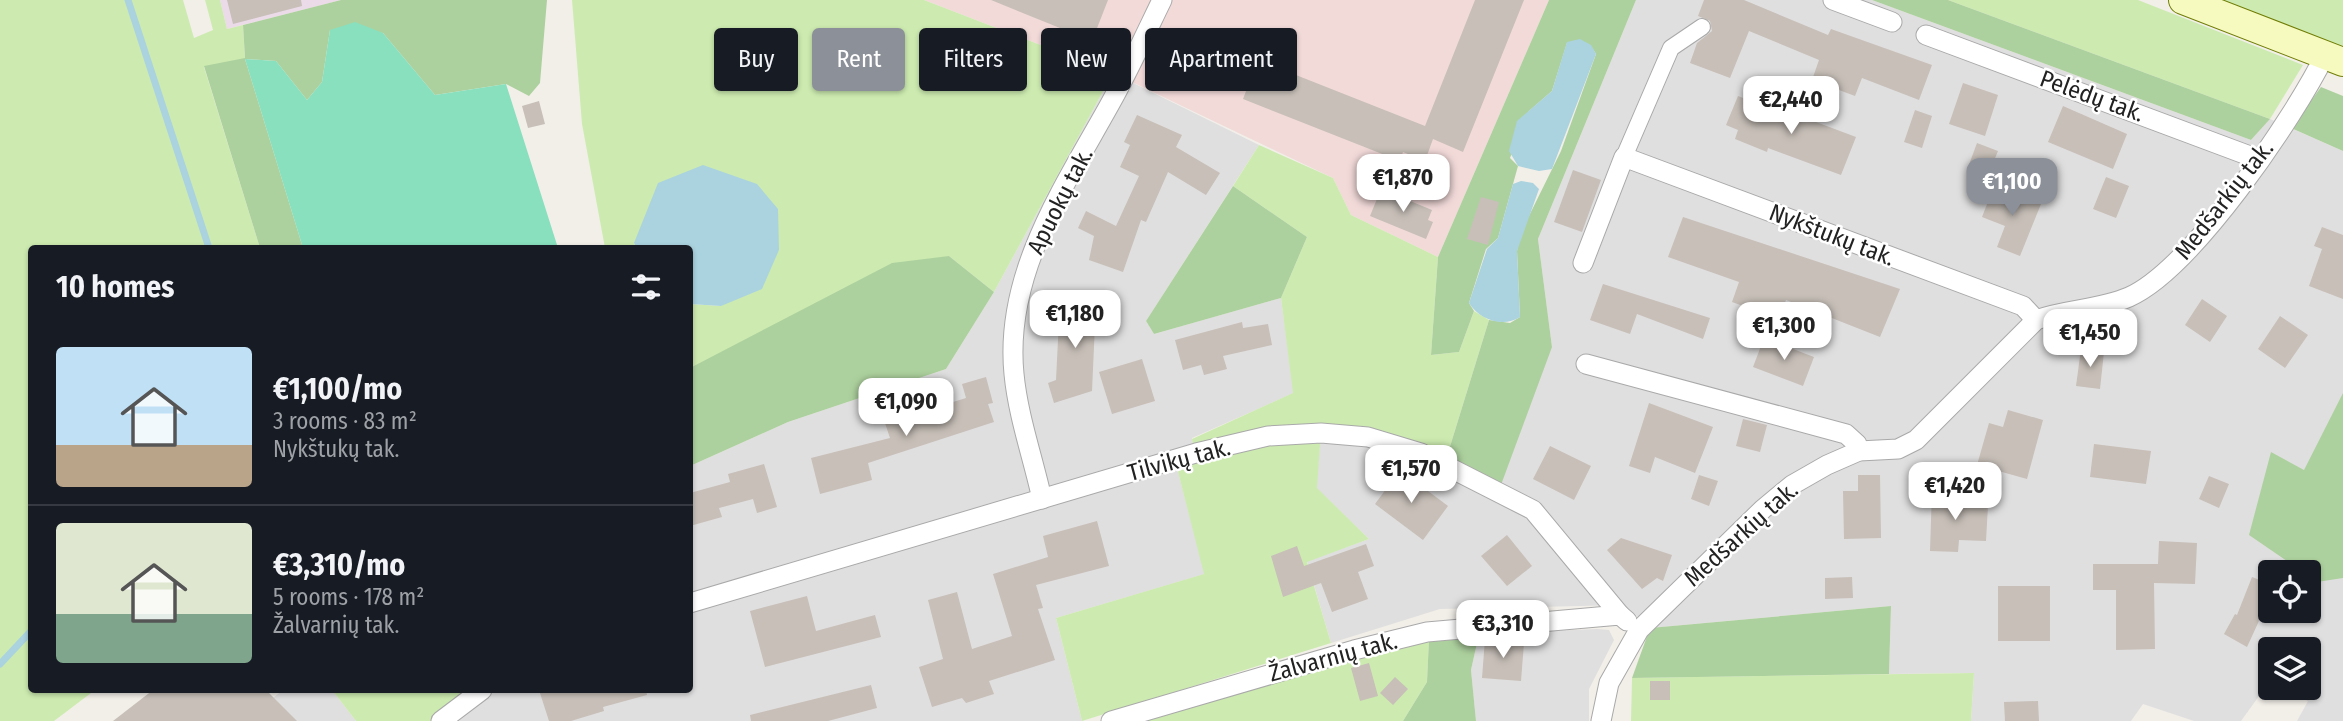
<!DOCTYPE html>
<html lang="en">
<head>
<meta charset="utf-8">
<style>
  :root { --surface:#171b24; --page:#242831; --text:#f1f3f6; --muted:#9ea1a6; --line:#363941; --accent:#8c9099 }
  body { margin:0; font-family:"Fira Sans Condensed",sans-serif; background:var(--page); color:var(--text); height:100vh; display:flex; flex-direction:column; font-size:26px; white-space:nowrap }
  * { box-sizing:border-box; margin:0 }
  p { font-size:23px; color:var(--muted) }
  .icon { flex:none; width:38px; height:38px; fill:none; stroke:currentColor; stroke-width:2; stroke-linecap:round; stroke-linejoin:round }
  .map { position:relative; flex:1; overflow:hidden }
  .panel { position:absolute; left:28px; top:245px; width:665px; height:448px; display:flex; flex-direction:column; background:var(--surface); border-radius:7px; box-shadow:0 2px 5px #0004 }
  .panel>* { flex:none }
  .guide { position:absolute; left:714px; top:28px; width:665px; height:63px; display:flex; gap:14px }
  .tools { position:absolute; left:2258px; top:560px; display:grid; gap:14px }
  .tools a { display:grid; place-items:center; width:63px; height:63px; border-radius:7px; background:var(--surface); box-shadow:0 2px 5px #0004; font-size:35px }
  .price { position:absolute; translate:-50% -60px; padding:0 16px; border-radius:14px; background:#fff; color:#222; font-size:23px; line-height:46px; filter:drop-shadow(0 2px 4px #0008) }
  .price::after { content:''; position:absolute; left:50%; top:42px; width:21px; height:16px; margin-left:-10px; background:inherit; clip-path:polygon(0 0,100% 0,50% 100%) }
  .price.on { background:var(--accent); color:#fff }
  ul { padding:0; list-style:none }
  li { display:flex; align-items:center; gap:21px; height:175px; padding:0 28px }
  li+li { border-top:2px solid var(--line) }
  li span { display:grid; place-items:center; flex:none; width:196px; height:140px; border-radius:7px; color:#555 }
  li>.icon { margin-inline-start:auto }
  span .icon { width:84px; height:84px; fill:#fffc; stroke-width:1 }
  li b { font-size:30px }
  h2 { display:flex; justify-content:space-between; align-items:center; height:84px; padding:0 28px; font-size:30px }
  .chip { padding:0 24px; border-radius:7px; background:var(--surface); box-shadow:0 2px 5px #0004; font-size:24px; line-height:63px }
  .chip.on { background:var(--accent); color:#fff }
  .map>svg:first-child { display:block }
</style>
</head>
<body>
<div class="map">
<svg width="2343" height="721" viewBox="0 0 2343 721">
  <rect width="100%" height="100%" fill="#f2efe9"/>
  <g fill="#e0dfdf" fill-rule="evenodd">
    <path d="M1636,0H1872L2251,140L2270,119L2343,151V721H2297L2308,701L2275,688H2308V649H2270V686L2267,685L2241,721H2194L2143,704L2131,721H1971L1974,673L1889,674L1891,606L1650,628L1625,605L1440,609L1331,643L1307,561L1369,539L1316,488L1321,433L1444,466L1552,347L1538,239ZM2270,572H2308V611H2270Z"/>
    <polygon points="1113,73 1259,145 1146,321 1154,334 1281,298 1294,393 1192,438 1196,453 1175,460 1205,574 1056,618 1082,721 441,721 470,699 464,690 690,690 690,466 788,422 946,369 994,292"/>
    <polygon points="1597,629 1609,630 1614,640 1589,689 1589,721 1476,721 1471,670 1479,634"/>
    <polygon points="283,690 332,690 356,721 244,721"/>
  </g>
  <polygon fill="#f2dad9" points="924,0 1549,0 1438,257 1351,215 1333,178 1113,73"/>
  <polygon fill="#ebdbe8" points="220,0 341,0 227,29"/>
  <g fill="#cdebb0">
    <polygon points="0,0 183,0 194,38 213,30 205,0 220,0 227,29 243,25 245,59 204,67 260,248 32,248 32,690 95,690 54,721 0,721"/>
    <polygon points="572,0 924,0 1113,73 994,292 949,256 690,368 690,304 721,306 779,250 634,243 637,248 605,248 582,124"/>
    <polygon points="1948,0 2138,0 2303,65 2270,119"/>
    <polygon points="2222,0 2343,0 2343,48"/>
    <polygon points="1259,145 1333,178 1351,215 1438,257 1431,355 1459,352 1474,311 1489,320 1444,466 1321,433 1317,488 1369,539 1307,562 1331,643 1082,721 1056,618 1204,574 1175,460 1195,453 1192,439 1293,393 1281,298 1307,237 1233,186"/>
    <polygon points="1429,639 1427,682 1403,721 1125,721"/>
    <polygon points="1974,673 1971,721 1631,721 1632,678"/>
    <polygon points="332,690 464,690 470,699 441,721 356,721"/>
  </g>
  <g fill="#add19e">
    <polygon points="341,0 547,0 540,83 529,96 506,84 435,95 383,33 330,30 322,82 307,100 276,61 245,59 303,248 260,248 204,66 245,58 243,25"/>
    <path d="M1549,0H1636L1538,239L1552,347L1498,493L1444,466L1489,320L1510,323L1520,317L1517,251L1520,234L1561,151L1596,54C1589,41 1581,39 1567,43L1552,91L1529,111L1510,158L1518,166L1498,238L1486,249L1469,303L1474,311L1459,352L1431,355L1438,257Z"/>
    <polygon points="1872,0 1948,0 2270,119 2251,140"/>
    <polygon points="2321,87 2343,96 2343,151 2291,128"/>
    <polygon points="1233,186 1307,237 1281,298 1154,334 1146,321"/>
    <polygon points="949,256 994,292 946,369 788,422 690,466 690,368 892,263"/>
    <polygon points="2343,393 2343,578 2317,582 2308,572 2303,572 2249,535 2271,452 2304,470"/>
    <polygon points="1891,606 1889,674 1632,678 1650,628"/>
    <polygon points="1479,634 1471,670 1476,721 1403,721 1427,682 1429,639"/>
  </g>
  <polygon fill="#88e0be" points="355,22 383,33 435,95 506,84 558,248 303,248 245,59 276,61 307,100 322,82 330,30"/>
  <g fill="#aad3df">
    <polygon points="1580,39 1591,45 1596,54 1552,169 1539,171 1518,166 1509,151 1517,121 1552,91 1567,42"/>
    <polygon points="703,165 757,184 778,209 779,250 762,289 721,306 690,304 690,248 637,248 634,243 658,183"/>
    <path d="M1521,181L1533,183L1539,189L1517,251L1520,317C1503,328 1480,320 1469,303L1487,249L1498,238L1513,184Z"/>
  </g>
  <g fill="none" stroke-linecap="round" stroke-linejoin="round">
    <g stroke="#aad3df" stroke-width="7">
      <polyline points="128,0 209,248"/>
      <polyline points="0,664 32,630"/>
    </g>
  </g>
  <g fill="#c7bfb8">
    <polygon points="227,0 301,0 302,6 233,24"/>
    <polygon points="991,0 1108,0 1092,41"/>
    <polygon points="1475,0 1524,0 1463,152 1433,139 1425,161 1403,152 1400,161 1243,99 1258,60 1425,126"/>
    <polygon points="1704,0 1744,0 1828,35 1831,29 1932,65 1919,100 1862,78 1855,96 1812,80 1819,60 1749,31 1730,78 1690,63 1697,43 1712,31 1710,21 1698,16"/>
    <polygon points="1963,83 1998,95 1985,136 1949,124"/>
    <polygon points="1738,96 1799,120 1800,116 1856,137 1841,175 1768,148 1767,152 1735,139 1738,130 1726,125"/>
    <polygon points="539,101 545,124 528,128 522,106"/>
    <polygon points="2063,106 2127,134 2113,169 2048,142"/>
    <polygon points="1915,110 1932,116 1922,148 1904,142"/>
    <polygon points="1137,115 1182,135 1176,147 1220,173 1206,195 1168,172 1146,222 1141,220 1123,272 1089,260 1094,236 1078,228 1086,211 1116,226 1139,176 1120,167 1130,145 1124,142"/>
    <polygon points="1977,143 1998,151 1987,178 1967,170"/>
    <polygon points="1573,170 1601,180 1582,232 1554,222"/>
    <polygon points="2106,177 2129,186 2116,218 2093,209"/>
    <polygon points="1994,186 2041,204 2020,256 1997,247 2005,226 1982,217"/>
    <polygon points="1381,189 1432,210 1428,220 1433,222 1426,239 1370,216"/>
    <polygon points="1481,197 1499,202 1488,245 1467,239"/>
    <polygon points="1683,217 1900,289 1880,337 1786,300 1779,319 1732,302 1739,282 1668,257"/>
    <polygon points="2322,227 2343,235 2343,299 2309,286 2322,249 2314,246"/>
    <polygon points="1603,284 1710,318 1703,339 1637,314 1630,334 1590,320"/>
    <polygon points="2202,299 2227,316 2210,342 2185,325"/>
    <polygon points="1060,300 1096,302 1092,391 1054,403 1048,383 1056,380"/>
    <polygon points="2280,316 2308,335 2285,368 2258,349"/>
    <polygon points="1242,322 1243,328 1268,324 1272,345 1223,356 1227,369 1204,375 1201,365 1183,370 1175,340"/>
    <polygon points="1764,338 1814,357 1803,386 1753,367"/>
    <polygon points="2081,349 2104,352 2100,389 2076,386"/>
    <polygon points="1142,359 1155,401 1112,414 1099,372"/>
    <polygon points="986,377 993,403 988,404 994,422 868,463 872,480 820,494 811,458 890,438 885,423 966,398 962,384"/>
    <polygon points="1649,403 1713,427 1695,473 1655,457 1650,473 1629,466"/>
    <polygon points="2008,410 2043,420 2027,479 1977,465 1989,423 2003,427"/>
    <polygon points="1743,419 1767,425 1760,452 1736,446"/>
    <polygon points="2094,444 2151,451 2146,484 2090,477"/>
    <polygon points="1550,446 1591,466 1574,500 1533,479"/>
    <polygon points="764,464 777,507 757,513 753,499 719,508 722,517 690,526 690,493 730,482 728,474"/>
    <polygon points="1400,470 1448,506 1423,540 1375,504"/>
    <polygon points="1699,475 1718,481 1709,506 1691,499"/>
    <polygon points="1858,475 1880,475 1881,538 1844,539 1843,491 1858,491"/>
    <polygon points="2209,476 2229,484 2219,508 2199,499"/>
    <polygon points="1932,490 1960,491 1960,505 1988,506 1986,541 1959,540 1958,552 1930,551"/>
    <polygon points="1097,521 1109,566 1036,585 1043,608 1038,609 1055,660 989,681 994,694 966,703 962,698 932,707 919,667 943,659 928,600 957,592 972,649 1012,636 993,574 1048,557 1043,536"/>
    <polygon points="1507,535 1532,566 1507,586 1481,556"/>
    <polygon points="1621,538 1672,555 1663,581 1657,578 1642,589 1607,550"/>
    <polygon points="2159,541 2197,543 2195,584 2154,583 2155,649 2116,650 2116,590 2093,590 2093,564 2158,564"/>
    <polygon points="1366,544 1374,566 1358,572 1368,599 1332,612 1321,583 1283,597 1271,556 1297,546 1304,566"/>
    <polygon points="1852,577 1853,598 1825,599 1825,578"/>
    <polygon points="2252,577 2270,584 2270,597 2247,647 2224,634 2235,614 2237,615"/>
    <rect x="1998" y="586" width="52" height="55"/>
    <polygon points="807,596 816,631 875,615 881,637 765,667 750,611"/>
    <polygon points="1485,639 1524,643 1521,681 1482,678"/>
    <polygon points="1369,663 1378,696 1360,701 1351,668"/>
    <polygon points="1395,677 1408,689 1393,705 1380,693"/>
    <rect x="1650" y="681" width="20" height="19"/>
    <polygon points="871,685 877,708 828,721 751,721 750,715"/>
    <polygon points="153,690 266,690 297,721 113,721"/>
    <polygon points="539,690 646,690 647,695 603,707 604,711 571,721 549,721"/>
    <polygon points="2038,701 2039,721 2005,721 2004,702"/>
  </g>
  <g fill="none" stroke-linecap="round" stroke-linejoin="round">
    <g stroke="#a9a9a9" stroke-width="18">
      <polyline id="pedestrian" points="1624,157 1671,48 1702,27"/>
    </g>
    <g stroke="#a9a9a9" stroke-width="21">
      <g id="minor">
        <polyline points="1833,0 1892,22"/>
        <polyline points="1926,35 2258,159"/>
        <polyline points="1583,263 1624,157 2023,306 2036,320"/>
        <polyline points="1586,364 1846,434 1857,444 1859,451"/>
        <path d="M1042,499C1033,458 1018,416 1014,374C1004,274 1064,187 1110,104C1129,70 1145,35 1162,0"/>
        <polyline points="690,603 1196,453 1268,436 1321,433 1368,437 1421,453 1533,510 1620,615"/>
        <polyline points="441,721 482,690"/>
        <polyline points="1111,721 1354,650 1427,632 1620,615 1627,621"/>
        <path d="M1601,721L1609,683L1639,630L1763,509L1792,485L1827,465L1859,451L1898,449L1916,440L2036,320C2066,309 2099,310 2129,297C2192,269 2294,118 2325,55"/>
      </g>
    </g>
    <g stroke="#707d05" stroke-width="30">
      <polyline id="secondary" points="2183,0 2343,62"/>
    </g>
    <use href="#pedestrian" stroke="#fff" stroke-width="16"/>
    <use href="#minor" stroke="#fff" stroke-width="19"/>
    <use href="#secondary" stroke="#f7fabf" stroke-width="28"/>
  </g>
  <g text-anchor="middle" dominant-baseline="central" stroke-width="5" stroke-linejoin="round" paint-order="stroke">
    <g font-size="24" fill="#222" stroke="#fff">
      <text transform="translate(2092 96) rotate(20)">Pelėdų tak.</text>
      <text transform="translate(2224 200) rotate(-52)">Medšarkių tak.</text>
      <text transform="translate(1060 201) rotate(-63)">Apuokų tak.</text>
      <text transform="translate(1832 235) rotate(21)">Nykštukų tak.</text>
      <text transform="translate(1179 460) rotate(-15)">Tilvikų tak.</text>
      <text transform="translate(1741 534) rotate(-42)">Medšarkių tak.</text>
      <text transform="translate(1333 657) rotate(-15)">Žalvarnių tak.</text>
    </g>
  </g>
</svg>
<div class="tools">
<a><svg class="icon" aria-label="locate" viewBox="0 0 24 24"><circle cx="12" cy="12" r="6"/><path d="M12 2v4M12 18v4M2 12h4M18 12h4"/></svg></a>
<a><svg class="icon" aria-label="layers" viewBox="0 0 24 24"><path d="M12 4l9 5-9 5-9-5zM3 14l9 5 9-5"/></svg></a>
</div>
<b class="price" style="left:1791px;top:136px">€2,440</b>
<b class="price" style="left:1403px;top:214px">€1,870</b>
<b class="price on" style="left:2012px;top:218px">€1,100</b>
<b class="price" style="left:1075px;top:350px">€1,180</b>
<b class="price" style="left:1784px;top:362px">€1,300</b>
<b class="price" style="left:2090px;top:369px">€1,450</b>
<b class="price" style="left:906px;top:438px">€1,090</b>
<b class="price" style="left:1411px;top:505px">€1,570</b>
<b class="price" style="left:1955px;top:522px">€1,420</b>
<b class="price" style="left:1503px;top:660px">€3,310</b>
<div class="guide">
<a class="chip">Buy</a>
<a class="chip on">Rent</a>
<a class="chip">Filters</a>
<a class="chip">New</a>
<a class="chip">Apartment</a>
</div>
<section class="panel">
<h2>10 homes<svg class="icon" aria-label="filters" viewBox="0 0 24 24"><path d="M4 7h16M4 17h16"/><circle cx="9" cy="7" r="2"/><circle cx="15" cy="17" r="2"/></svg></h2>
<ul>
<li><span style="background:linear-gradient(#bfe0f5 70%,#b9a48a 0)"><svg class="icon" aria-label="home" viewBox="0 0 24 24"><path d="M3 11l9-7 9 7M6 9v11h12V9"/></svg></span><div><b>€1,100/mo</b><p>3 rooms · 83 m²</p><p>Nykštukų tak.</p></div></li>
<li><span style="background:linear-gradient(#dfe7d0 65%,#7fa58c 0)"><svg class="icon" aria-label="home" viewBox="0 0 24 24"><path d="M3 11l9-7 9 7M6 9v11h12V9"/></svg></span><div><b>€3,310/mo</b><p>5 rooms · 178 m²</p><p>Žalvarnių tak.</p></div></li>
</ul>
</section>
</div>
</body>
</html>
